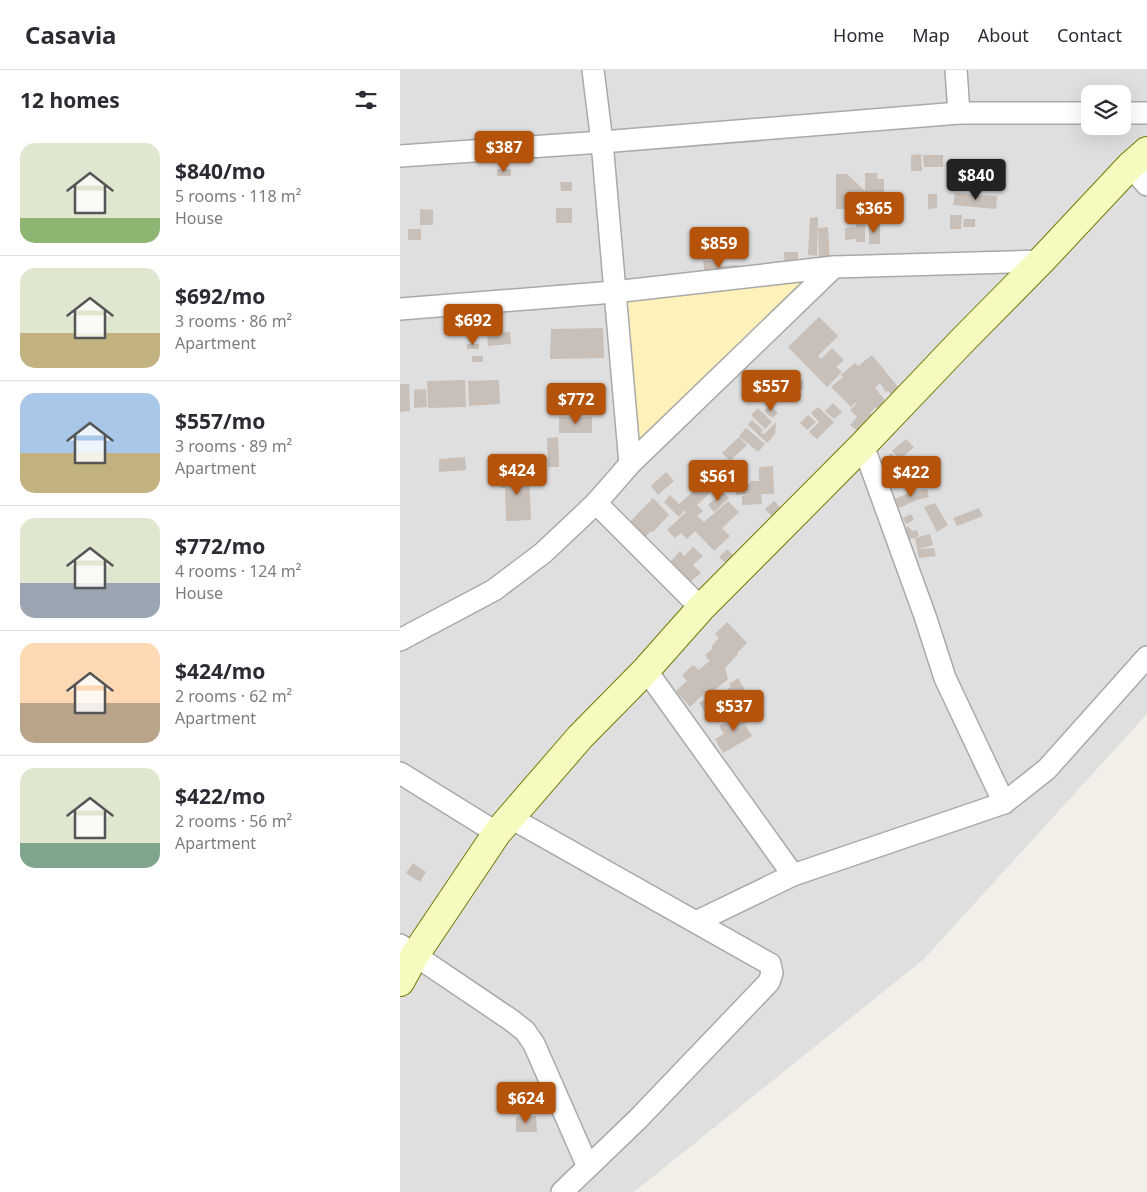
<!DOCTYPE html>
<html lang="en">
<head>
<meta charset="utf-8">
<style>
  :root { --surface:#fff; --page:#f2f2f3; --text:#2b2b33; --muted:#7c7c81; --line:#e1e1e2; --accent:#b45309 }
  body { margin:0; font-family:"Noto Sans",sans-serif; background:var(--page); color:var(--text); height:100vh; display:flex; flex-direction:column; font-size:19px; white-space:nowrap }
  * { box-sizing:border-box; margin:0 }
  p { font-size:16px; color:var(--muted) }
  .icon { flex:none; width:28px; height:28px; fill:none; stroke:currentColor; stroke-width:2; stroke-linecap:round; stroke-linejoin:round }
  .map { position:relative; flex:1; overflow:hidden }
  .panel { display:flex; flex-direction:column; background:var(--surface); width:400px }
  .panel>* { flex:none }
  .buttons { position:absolute; left:681px; top:15px; display:grid; gap:10px }
  .buttons a { display:grid; place-items:center; width:50px; height:50px; border-radius:10px; background:var(--surface); box-shadow:0 5px 20px #0002; font-size:25px }
  .price { position:absolute; translate:-50% -42px; padding:0 11px; border-radius:5px; background:var(--accent); color:#fff; font-size:16px; line-height:32px; filter:drop-shadow(0 1px 2px #0008) }
  .price::after { content:''; position:absolute; left:50%; top:30px; width:15px; height:11px; margin-left:-8px; background:inherit; clip-path:polygon(0 0,100% 0,50% 100%) }
  .price.current { background:#222; color:#fff }
  ul { padding:0; list-style:none }
  li { display:flex; align-items:center; gap:15px; height:125px; padding:0 20px }
  li+li { border-top:1px solid var(--line) }
  li span { display:grid; place-items:center; flex:none; width:140px; height:100px; border-radius:15px; color:#555 }
  li>.icon { margin-inline-start:auto }
  span .icon { width:60px; height:60px; fill:#fffc; stroke-width:1 }
  li b { font-size:21px }
  h2 { display:flex; justify-content:space-between; align-items:center; height:60px; padding:0 20px; font-size:21px }
  header { display:flex; align-items:center; gap:30px; box-sizing:border-box; height:70px; padding:0 25px; background:var(--surface); border-bottom:1px solid var(--line) }
  header strong { font-size:24px }
  nav { display:flex; gap:28px; margin-inline-start:auto; font-size:18px }
  main { display:flex; flex:1; min-height:0 }
  .map>svg:first-child { display:block }
</style>
</head>
<body>
<header>
<strong>Casavia</strong>
<nav><a>Home</a><a>Map</a><a>About</a><a>Contact</a></nav>
</header>
<main>
<section class="panel">
<h2>12 homes<svg class="icon" aria-label="filters" viewBox="0 0 24 24"><path d="M4 7h16M4 17h16"/><circle cx="9" cy="7" r="2"/><circle cx="15" cy="17" r="2"/></svg></h2>
<ul>
<li><span style="background:linear-gradient(#dfe7d0 75%,#8fb573 0)"><svg class="icon" aria-label="home" viewBox="0 0 24 24"><path d="M3 11l9-7 9 7M6 9v11h12V9"/></svg></span><div><b>$840/mo</b><p>5 rooms · 118 m²</p><p>House</p></div></li>
<li><span style="background:linear-gradient(#dfe7d0 65%,#c2b280 0)"><svg class="icon" aria-label="home" viewBox="0 0 24 24"><path d="M3 11l9-7 9 7M6 9v11h12V9"/></svg></span><div><b>$692/mo</b><p>3 rooms · 86 m²</p><p>Apartment</p></div></li>
<li><span style="background:linear-gradient(#a9c7e8 60%,#c2b280 0)"><svg class="icon" aria-label="home" viewBox="0 0 24 24"><path d="M3 11l9-7 9 7M6 9v11h12V9"/></svg></span><div><b>$557/mo</b><p>3 rooms · 89 m²</p><p>Apartment</p></div></li>
<li><span style="background:linear-gradient(#dfe7d0 65%,#9aa5b1 0)"><svg class="icon" aria-label="home" viewBox="0 0 24 24"><path d="M3 11l9-7 9 7M6 9v11h12V9"/></svg></span><div><b>$772/mo</b><p>4 rooms · 124 m²</p><p>House</p></div></li>
<li><span style="background:linear-gradient(#ffd9b3 60%,#b9a48a 0)"><svg class="icon" aria-label="home" viewBox="0 0 24 24"><path d="M3 11l9-7 9 7M6 9v11h12V9"/></svg></span><div><b>$424/mo</b><p>2 rooms · 62 m²</p><p>Apartment</p></div></li>
<li><span style="background:linear-gradient(#dfe7d0 75%,#7fa58c 0)"><svg class="icon" aria-label="home" viewBox="0 0 24 24"><path d="M3 11l9-7 9 7M6 9v11h12V9"/></svg></span><div><b>$422/mo</b><p>2 rooms · 56 m²</p><p>Apartment</p></div></li>
</ul>
</section>
<div class="map">
<svg width="747" height="1122" viewBox="0 0 747 1122">
  <rect width="100%" height="100%" fill="#f2efe9"/>
  <path fill="#e0dfdf" fill-rule="evenodd" d="M0,0H747V644L524,889L234,1122H0ZM690,24H722V56H690Z"/>
  <polygon fill="#fff1ba" points="426,198 229,387 215,226"/>
  <g fill="#c7bfb8">
    <polygon points="521,84 522,101 511,101 511,85"/>
    <polygon points="523,85 543,85 543,97 524,97"/>
    <polygon points="555,91 556,112 547,112 546,92"/>
    <rect x="97" y="99" width="14" height="7"/>
    <polygon points="465,103 477,103 477,109 484,109 484,139 436,139 436,104 447,104 465,121"/>
    <polygon points="160,112 172,112 172,121 161,121"/>
    <polygon points="555,123 597,126 596,139 553,135"/>
    <polygon points="528,124 537,124 537,138 528,139"/>
    <rect x="156" y="138" width="16" height="15"/>
    <polygon points="20,139 33,140 33,155 20,155"/>
    <polygon points="456,145 465,145 465,172 456,172 456,169 445,170 445,158 456,157"/>
    <polygon points="550,145 562,145 561,159 550,159"/>
    <polygon points="418,147 417,186 408,185 410,148"/>
    <polygon points="564,149 575,149 575,157 563,157"/>
    <rect x="469" y="153" width="11" height="21"/>
    <polygon points="428,157 430,193 419,191 418,158"/>
    <rect x="8" y="159" width="13" height="11"/>
    <polygon points="384,182 398,182 398,198 385,198"/>
    <polygon points="318,190 318,196 339,195 339,203 305,206 303,191"/>
    <polygon points="419,247 438,266 418,286 421,289 432,278 444,290 436,297 442,302 427,317 388,277"/>
    <polygon points="203,258 204,288 150,289 151,259"/>
    <polygon points="110,262 111,274 88,276 87,264"/>
    <rect x="67" y="274" width="12" height="5"/>
    <polygon points="472,285 503,323 494,329 488,321 486,322 480,313 475,318 485,330 483,332 489,338 482,345 476,337 470,343 475,348 460,363 450,355 457,347 450,340 457,333 456,332 451,337 431,317 443,307 441,305 455,293 458,296"/>
    <rect x="72" y="286" width="11" height="6"/>
    <polygon points="65,310 66,337 28,338 27,311"/>
    <polygon points="99,310 100,334 69,336 68,311"/>
    <rect x="379" y="310" width="24" height="10"/>
    <polygon points="0,314 9,314 10,341 0,342"/>
    <polygon points="26,319 27,337 14,338 14,320"/>
    <polygon points="433,333 442,342 434,349 425,341"/>
    <polygon points="370,336 378,343 372,348 364,341"/>
    <polygon points="418,337 434,352 417,369 409,362 419,352 411,343"/>
    <polygon points="358,338 372,352 365,359 351,345"/>
    <polygon points="408,345 416,352 407,360 400,353"/>
    <rect x="159" y="347" width="33" height="16"/>
    <polygon points="352,350 363,360 361,363 364,364 376,352 375,364 367,373 348,355"/>
    <polygon points="346,358 365,374 358,382 339,366"/>
    <polygon points="158,367 159,397 148,397 147,368"/>
    <polygon points="339,367 347,375 330,391 322,383"/>
    <polygon points="506,369 514,377 500,390 492,381"/>
    <polygon points="491,383 507,398 497,408 491,402 483,406 476,400"/>
    <polygon points="65,387 66,400 39,402 39,389"/>
    <polygon points="373,396 374,424 361,424 362,434 342,435 342,426 354,424 336,425 336,414 350,414 350,411 359,411 359,397"/>
    <polygon points="129,402 131,450 106,451 105,418 101,418 100,403"/>
    <polygon points="266,402 274,411 258,425 251,416"/>
    <polygon points="304,404 317,416 297,435 303,441 297,446 304,452 328,431 339,442 322,458 330,466 314,481 295,461 287,469 281,463 275,468 267,460 286,442 285,440 279,447 264,432 270,425 279,434 299,416 295,412"/>
    <polygon points="527,419 529,427 517,430 497,439 493,430 513,421"/>
    <polygon points="323,421 329,428 314,442 308,435"/>
    <polygon points="253,428 269,445 253,462 251,461 242,470 227,455"/>
    <polygon points="374,431 381,438 372,447 365,439"/>
    <polygon points="535,433 548,455 537,462 524,437"/>
    <polygon points="579,438 583,446 557,456 553,448"/>
    <polygon points="511,444 514,450 506,454 503,448"/>
    <polygon points="508,456 512,461 517,460 519,465 515,468 505,470 503,460"/>
    <polygon points="530,464 533,475 518,479 534,478 536,486 519,488 515,468"/>
    <polygon points="293,477 303,486 293,495 301,503 289,513 277,501 279,499 271,491 280,481 284,486"/>
    <polygon points="327,479 335,487 328,495 319,487"/>
    <polygon points="327,552 347,573 337,583 338,584 325,598 328,609 316,619 318,621 311,627 308,623 309,621 306,619 305,620 307,621 290,637 276,621 287,611 282,605 293,595 299,600 308,592 310,592 305,585 312,579 312,576 319,568 315,564"/>
    <polygon points="338,608 345,620 316,637 317,638 307,645 299,633 309,627 311,629 331,617 329,614"/>
    <polygon points="347,640 353,649 336,659 345,655 352,666 323,683 315,669 324,664 319,656"/>
    <polygon points="13,793 26,802 20,812 6,803"/>
    <polygon points="136,1046 137,1062 116,1062 116,1047"/>
  </g>
  <g fill="none" stroke-linecap="round" stroke-linejoin="round">
    <g stroke="#a9a9a9" stroke-width="24">
      <g id="street">
        <polyline points="193,0 202,72 230,394"/>
        <polyline points="556,0 559,43"/>
        <polyline points="722,43 747,43"/>
        <polyline points="0,86 202,72 559,43 690,43"/>
        <polyline points="730,96 747,115"/>
        <polyline points="0,239 214,222 434,197 641,191"/>
        <polyline points="463,375 525,546 545,608 604,733"/>
        <polyline points="196,433 301,538"/>
        <polyline points="0,570 94,520 143,483 196,433 230,394 434,197"/>
        <polyline points="246,600 393,805"/>
        <polyline points="0,703 97,763"/>
        <polyline points="111,748 370,894 372,903 369,912 238,1049 162,1122"/>
        <polyline points="296,852 393,805 604,733 647,699 747,587"/>
        <polyline points="0,875 111,950 125,961 134,974 188,1097"/>
      </g>
    </g>
    <g stroke="#707d05" stroke-width="30">
      <polyline id="secondary" points="0,912 15,885 97,763 180,667 246,600 301,538 463,375 562,271 641,191 730,96 747,81"/>
    </g>
    <use href="#street" stroke="#fff" stroke-width="21"/>
    <use href="#secondary" stroke="#f7fabf" stroke-width="28"/>
  </g>
</svg>
<div class="buttons">
<a><svg class="icon" aria-label="layers" viewBox="0 0 24 24"><path d="M12 4l9 5-9 5-9-5zM3 14l9 5 9-5"/></svg></a>
</div>
<b class="price" style="left:104px;top:103px">$387</b>
<b class="price current" style="left:576px;top:131px">$840</b>
<b class="price" style="left:474px;top:164px">$365</b>
<b class="price" style="left:319px;top:199px">$859</b>
<b class="price" style="left:73px;top:276px">$692</b>
<b class="price" style="left:371px;top:342px">$557</b>
<b class="price" style="left:176px;top:355px">$772</b>
<b class="price" style="left:117px;top:426px">$424</b>
<b class="price" style="left:511px;top:428px">$422</b>
<b class="price" style="left:318px;top:432px">$561</b>
<b class="price" style="left:334px;top:662px">$537</b>
<b class="price" style="left:126px;top:1054px">$624</b>
</div>
</main>
</body>
</html>
